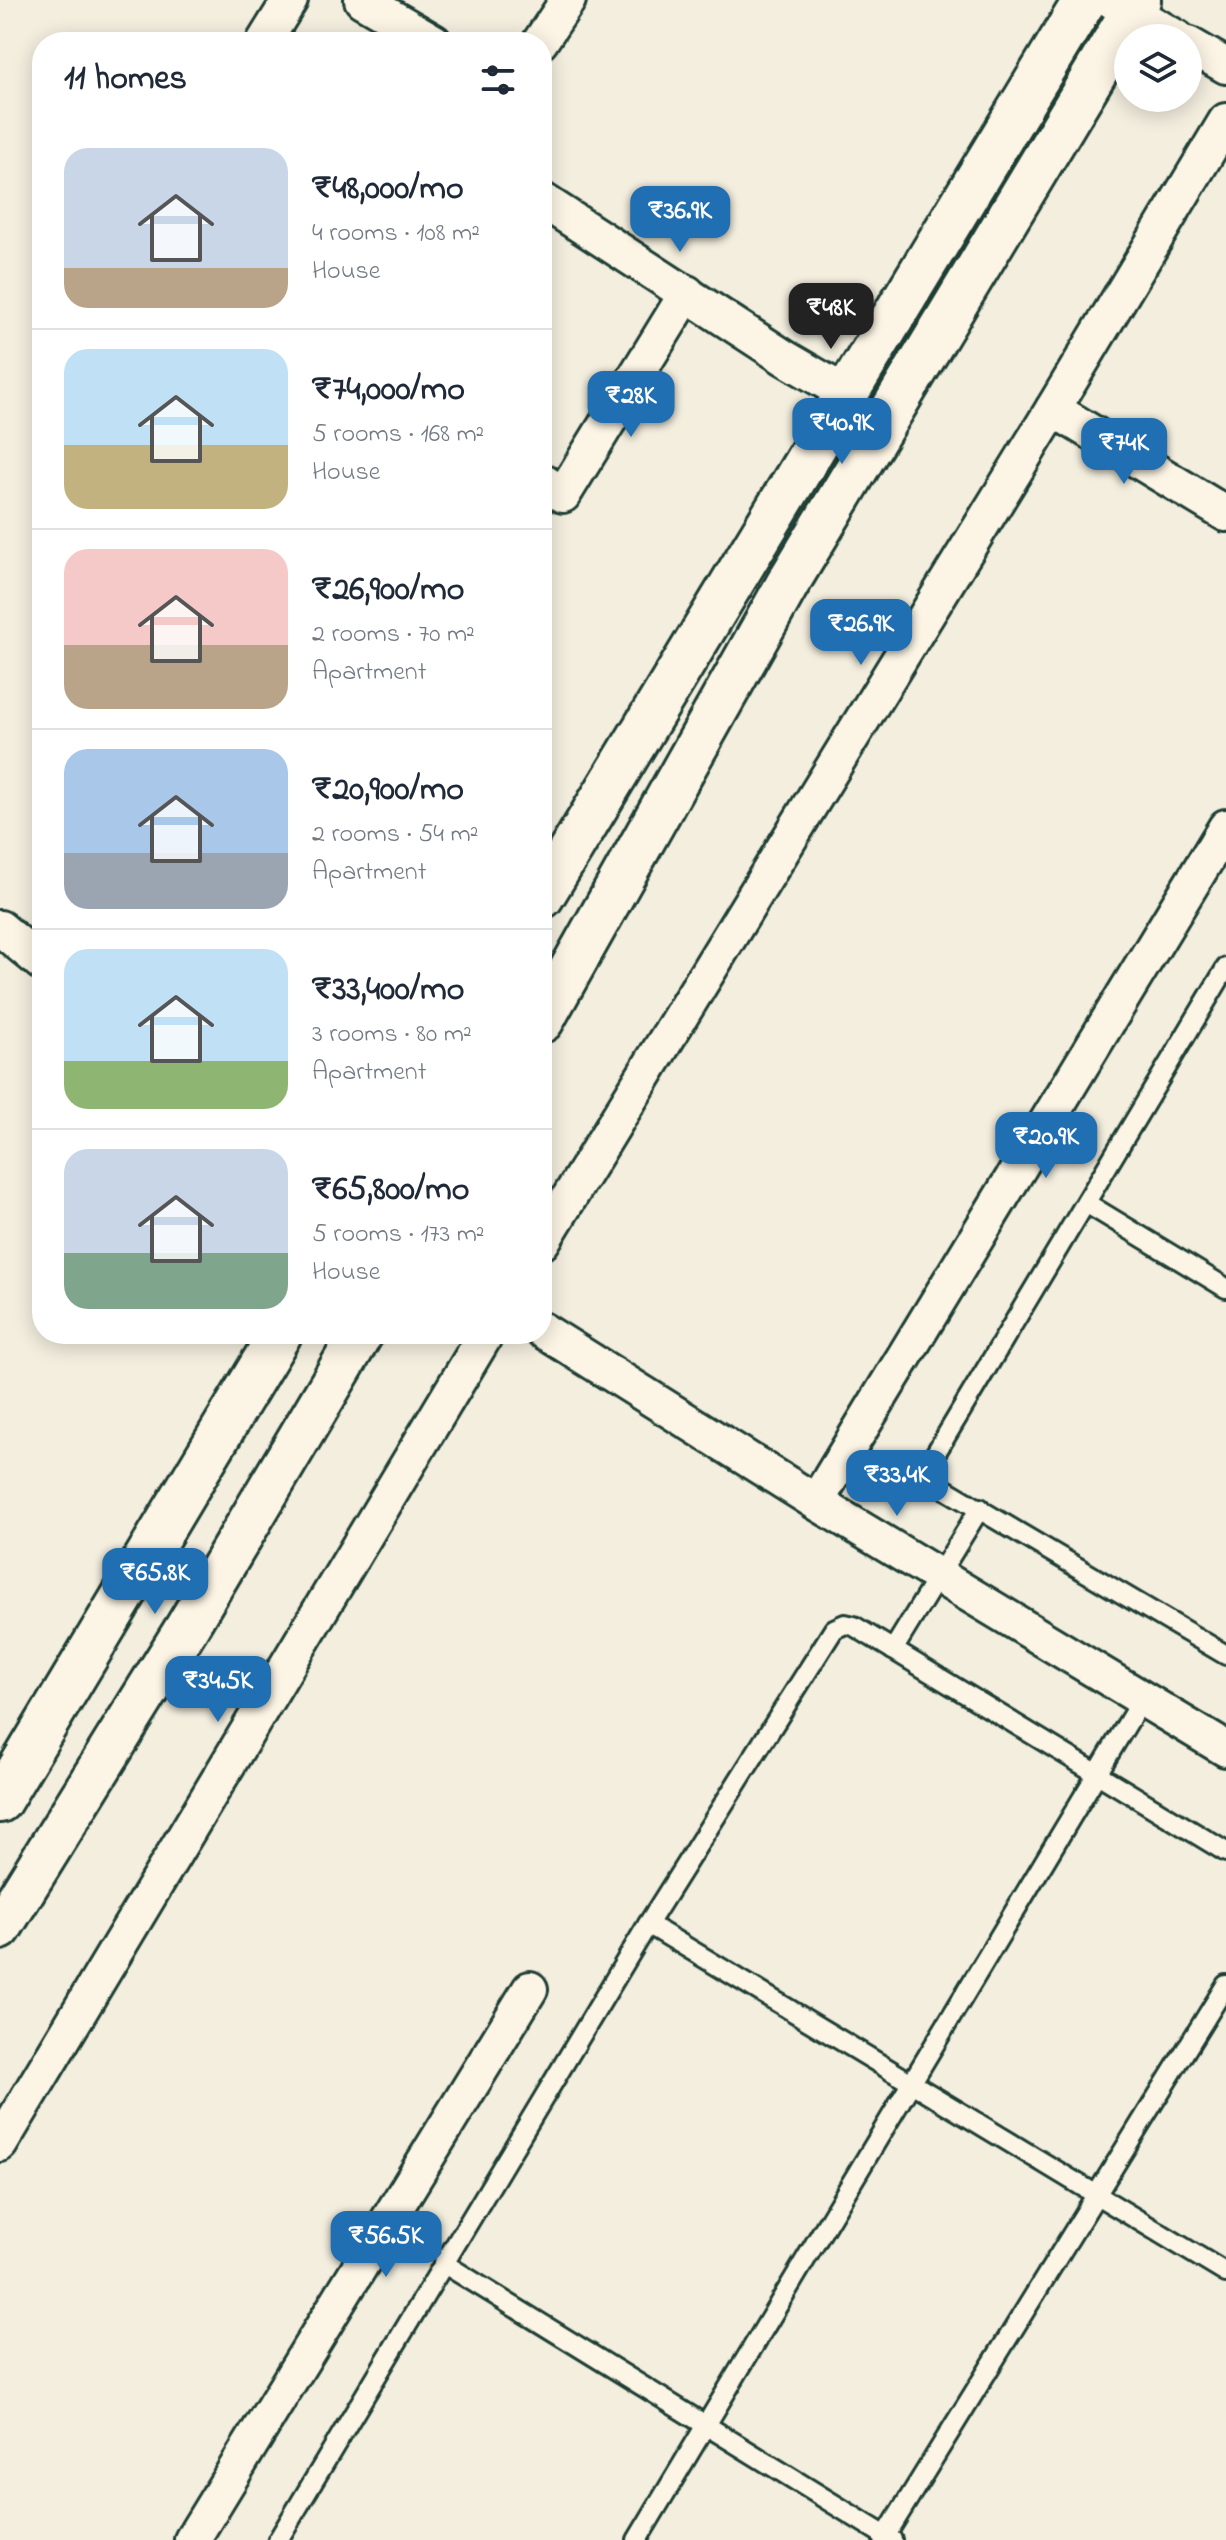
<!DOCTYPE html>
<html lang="en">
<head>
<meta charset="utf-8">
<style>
  :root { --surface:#fff; --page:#f6f6f7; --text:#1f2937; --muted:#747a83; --line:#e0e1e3; --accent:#1f6fb2 }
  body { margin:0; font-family:"Indie Flower",sans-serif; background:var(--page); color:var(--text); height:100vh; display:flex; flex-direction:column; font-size:30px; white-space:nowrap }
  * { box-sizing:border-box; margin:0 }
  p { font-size:26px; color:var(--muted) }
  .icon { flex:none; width:44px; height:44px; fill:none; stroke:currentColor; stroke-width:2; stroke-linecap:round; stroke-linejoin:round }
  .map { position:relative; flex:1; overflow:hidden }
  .panel { position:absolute; left:32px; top:32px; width:520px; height:1312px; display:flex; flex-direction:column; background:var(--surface); border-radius:32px; box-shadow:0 4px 20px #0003 }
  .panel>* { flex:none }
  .buttons { position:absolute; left:1114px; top:24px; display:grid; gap:16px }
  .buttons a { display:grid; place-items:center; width:88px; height:88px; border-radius:50%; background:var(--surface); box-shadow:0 4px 20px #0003; font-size:40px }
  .price { position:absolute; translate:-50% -68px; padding:0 18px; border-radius:16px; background:var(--accent); color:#fff; font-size:26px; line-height:52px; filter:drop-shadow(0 2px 4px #0008) }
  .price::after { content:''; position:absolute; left:50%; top:48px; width:24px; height:18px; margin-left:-12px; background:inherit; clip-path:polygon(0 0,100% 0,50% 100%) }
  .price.current { background:#222; color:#fff }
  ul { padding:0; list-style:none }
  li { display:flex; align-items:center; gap:24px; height:200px; padding:0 32px }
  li+li { border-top:2px solid var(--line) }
  li span { display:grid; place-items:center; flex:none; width:224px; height:160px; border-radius:24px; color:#555 }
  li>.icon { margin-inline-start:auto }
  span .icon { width:96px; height:96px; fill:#fffc; stroke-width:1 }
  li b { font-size:34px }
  h2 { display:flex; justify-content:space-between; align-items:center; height:96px; padding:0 32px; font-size:34px }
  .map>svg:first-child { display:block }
</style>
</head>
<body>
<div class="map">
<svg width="1226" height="2540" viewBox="0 0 1226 2540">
  <rect width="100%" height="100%" fill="#f3eede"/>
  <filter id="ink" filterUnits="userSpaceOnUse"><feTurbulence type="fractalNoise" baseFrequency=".0125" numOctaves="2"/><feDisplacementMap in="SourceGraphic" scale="16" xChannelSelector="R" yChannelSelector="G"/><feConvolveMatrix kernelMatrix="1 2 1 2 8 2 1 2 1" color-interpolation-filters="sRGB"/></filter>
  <g filter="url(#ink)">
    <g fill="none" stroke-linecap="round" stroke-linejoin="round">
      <g stroke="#1f3d34" stroke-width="24">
        <g id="service">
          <polyline points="1226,968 928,1466 928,1475 933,1482 1226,1655"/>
          <polyline points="1086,1203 1226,1288"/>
          <polyline points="893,1650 980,1508"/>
          <polyline points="648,1924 1226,2273"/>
          <polyline points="443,2263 892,2540"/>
          <polyline points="278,2540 648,1924 834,1629 845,1624 854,1626 1226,1852"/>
          <polyline points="637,2540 1142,1699"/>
          <polyline points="883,2540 1226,1985"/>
        </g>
      </g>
      <g stroke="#1f3d34" stroke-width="40">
        <g id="minor">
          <polyline points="362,0 434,42"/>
          <polyline points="1111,0 1177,38"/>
          <polyline points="264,42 290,0"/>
          <polyline points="540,42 568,0"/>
          <polyline points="1188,44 1226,66"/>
          <polyline points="542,200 785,358 847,394"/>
          <polyline points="1053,409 1226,514"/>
          <polyline points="542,481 563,495 687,293"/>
          <polyline points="0,928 42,963"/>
          <polyline points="542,1242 1053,409 1226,121"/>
          <polyline points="542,1330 816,1502 1226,1749"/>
          <polyline points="816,1502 1226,827"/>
          <polyline points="0,2144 486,1334"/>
          <polyline points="192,2540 530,1989"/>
        </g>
      </g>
      <g stroke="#1f3d34" stroke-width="48">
        <g id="tertiary">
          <polyline points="542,897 1085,0"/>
          <polyline points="542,1021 788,583 1139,0"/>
          <polyline points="0,1801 280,1334"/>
          <polyline points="0,1928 187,1627 361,1334"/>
        </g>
      </g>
      <use href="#service" stroke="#fcf5e5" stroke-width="18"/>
      <use href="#minor" stroke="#fcf5e5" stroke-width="34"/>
      <use href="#tertiary" stroke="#fcf5e5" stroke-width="42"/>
    </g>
  </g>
</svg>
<div class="buttons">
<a><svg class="icon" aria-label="layers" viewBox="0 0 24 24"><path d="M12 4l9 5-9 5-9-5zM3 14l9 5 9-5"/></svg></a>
</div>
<b class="price" style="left:680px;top:254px">₹36.9K</b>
<b class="price current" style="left:831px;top:351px">₹48K</b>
<b class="price" style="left:631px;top:439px">₹28K</b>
<b class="price" style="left:842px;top:466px">₹40.9K</b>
<b class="price" style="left:1124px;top:486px">₹74K</b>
<b class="price" style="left:861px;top:667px">₹26.9K</b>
<b class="price" style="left:1046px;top:1180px">₹20.9K</b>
<b class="price" style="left:897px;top:1518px">₹33.4K</b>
<b class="price" style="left:155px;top:1616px">₹65.8K</b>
<b class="price" style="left:218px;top:1724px">₹34.5K</b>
<b class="price" style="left:386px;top:2279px">₹56.5K</b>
<section class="panel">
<h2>11 homes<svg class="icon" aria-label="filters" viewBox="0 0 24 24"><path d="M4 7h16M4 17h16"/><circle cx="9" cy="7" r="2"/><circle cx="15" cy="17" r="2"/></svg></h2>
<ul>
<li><span style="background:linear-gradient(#c9d6e8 75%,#b9a48a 0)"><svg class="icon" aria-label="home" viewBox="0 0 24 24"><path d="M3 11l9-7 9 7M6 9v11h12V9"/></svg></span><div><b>₹48,000/mo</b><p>4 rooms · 108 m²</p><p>House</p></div></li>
<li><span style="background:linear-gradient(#bfe0f5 60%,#c2b280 0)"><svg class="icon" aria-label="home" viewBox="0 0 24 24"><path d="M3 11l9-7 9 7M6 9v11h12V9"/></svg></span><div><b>₹74,000/mo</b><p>5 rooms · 168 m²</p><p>House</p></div></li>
<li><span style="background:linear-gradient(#f6c9c9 60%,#b9a48a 0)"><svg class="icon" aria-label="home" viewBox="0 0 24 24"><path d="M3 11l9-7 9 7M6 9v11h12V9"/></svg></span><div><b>₹26,900/mo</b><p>2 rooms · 70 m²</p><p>Apartment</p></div></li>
<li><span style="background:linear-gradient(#a9c7e8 65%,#9aa5b1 0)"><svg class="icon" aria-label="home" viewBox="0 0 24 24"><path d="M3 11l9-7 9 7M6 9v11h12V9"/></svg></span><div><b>₹20,900/mo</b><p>2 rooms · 54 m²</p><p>Apartment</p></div></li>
<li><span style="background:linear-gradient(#bfe0f5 70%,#8fb573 0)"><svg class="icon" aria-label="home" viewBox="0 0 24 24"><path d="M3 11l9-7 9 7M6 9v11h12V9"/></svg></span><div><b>₹33,400/mo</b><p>3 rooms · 80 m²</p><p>Apartment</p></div></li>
<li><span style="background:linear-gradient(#c9d6e8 65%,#7fa58c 0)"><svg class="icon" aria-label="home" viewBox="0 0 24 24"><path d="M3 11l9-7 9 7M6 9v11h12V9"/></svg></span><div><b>₹65,800/mo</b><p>5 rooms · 173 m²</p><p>House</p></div></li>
</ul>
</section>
</div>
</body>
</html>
